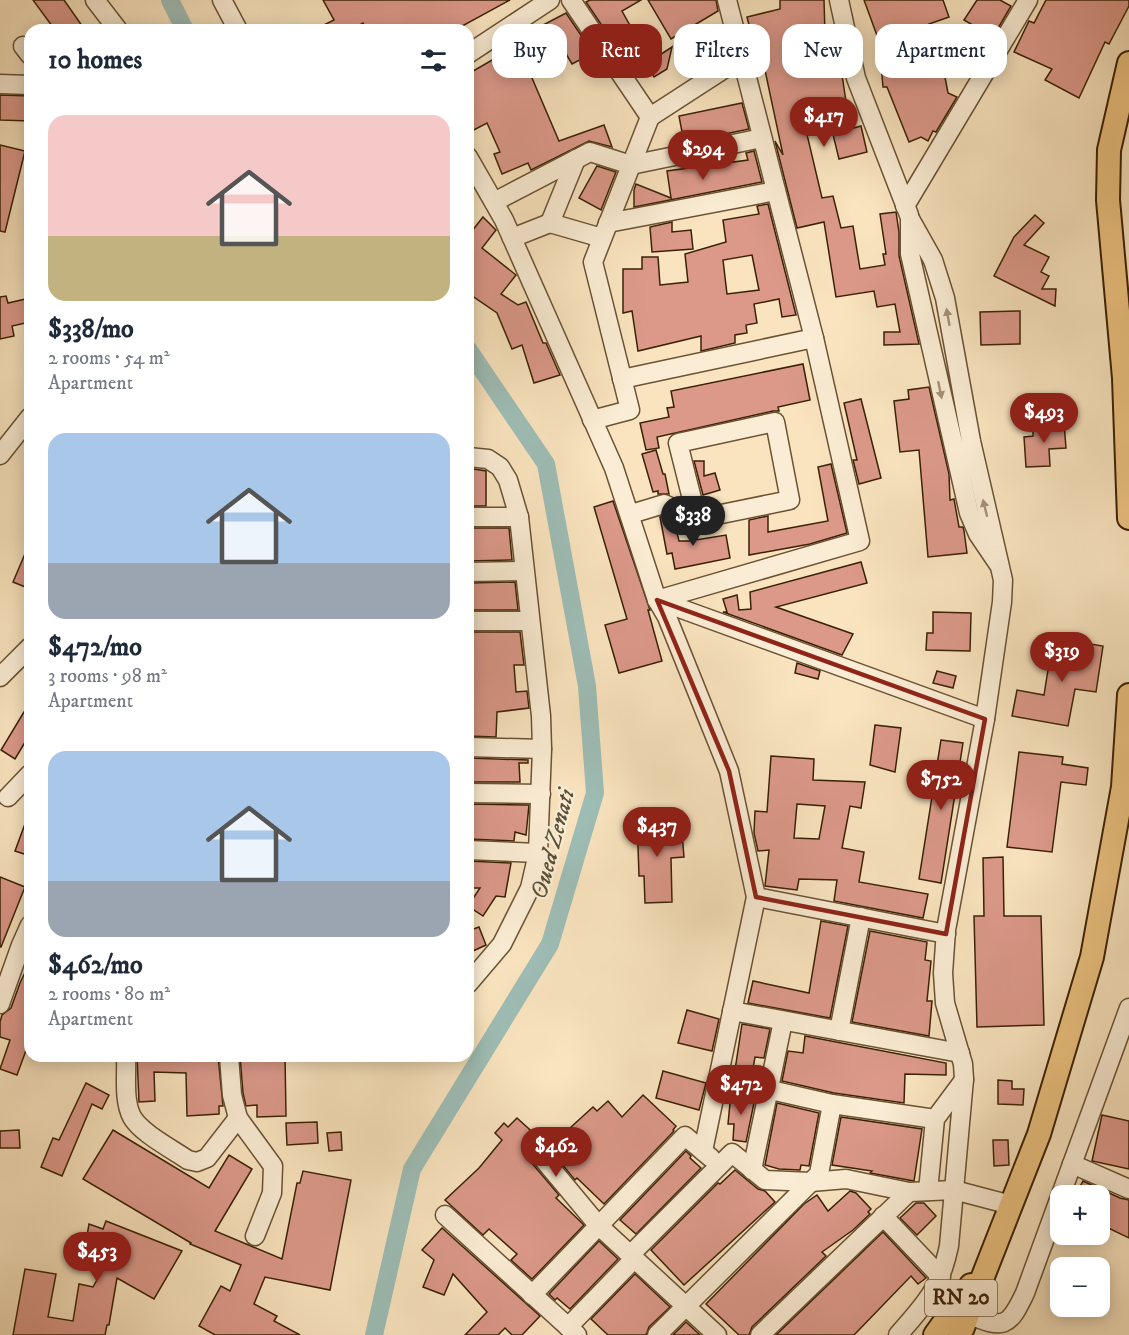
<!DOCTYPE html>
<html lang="en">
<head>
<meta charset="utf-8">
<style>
  :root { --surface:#fff; --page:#f6f6f7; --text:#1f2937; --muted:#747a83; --accent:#8f2418 }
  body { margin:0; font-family:"IM FELL DW Pica",serif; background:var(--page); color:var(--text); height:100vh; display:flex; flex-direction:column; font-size:22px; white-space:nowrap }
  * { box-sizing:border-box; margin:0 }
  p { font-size:20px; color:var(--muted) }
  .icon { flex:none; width:33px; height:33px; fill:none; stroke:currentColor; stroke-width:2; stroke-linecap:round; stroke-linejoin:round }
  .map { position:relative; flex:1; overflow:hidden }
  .panel { position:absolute; left:24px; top:24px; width:450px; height:1038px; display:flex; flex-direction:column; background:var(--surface); border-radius:18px; box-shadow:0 3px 15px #0003 }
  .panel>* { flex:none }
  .guide { position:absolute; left:492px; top:24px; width:546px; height:54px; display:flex; gap:12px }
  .controls { position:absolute; left:1050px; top:1185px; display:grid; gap:12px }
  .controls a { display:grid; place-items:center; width:60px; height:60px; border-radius:12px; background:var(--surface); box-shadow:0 3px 15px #0003; font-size:30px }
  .price { position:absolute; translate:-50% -51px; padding:0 14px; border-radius:21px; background:var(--accent); color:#fff; font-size:20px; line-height:39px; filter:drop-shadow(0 2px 3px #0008) }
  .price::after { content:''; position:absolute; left:50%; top:36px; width:18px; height:14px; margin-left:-9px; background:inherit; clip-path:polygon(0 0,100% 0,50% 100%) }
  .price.selected { background:#222; color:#fff }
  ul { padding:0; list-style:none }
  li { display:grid; align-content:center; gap:12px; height:318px; padding:0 24px }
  li span { display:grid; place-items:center; height:186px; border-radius:18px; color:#555 }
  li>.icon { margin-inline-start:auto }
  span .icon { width:108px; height:108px; fill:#fffc; stroke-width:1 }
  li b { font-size:26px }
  h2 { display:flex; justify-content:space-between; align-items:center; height:72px; padding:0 24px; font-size:26px }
  .tag { padding:0 21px; border-radius:18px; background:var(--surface); box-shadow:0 3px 15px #0003; font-size:21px; line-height:54px }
  .tag.selected { background:var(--accent); color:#fff }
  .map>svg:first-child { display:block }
</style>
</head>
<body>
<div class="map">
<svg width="1129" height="1335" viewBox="0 0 1129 1335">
  <rect width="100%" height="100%" fill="#f9e4bf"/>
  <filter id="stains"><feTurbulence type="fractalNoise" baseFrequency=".00333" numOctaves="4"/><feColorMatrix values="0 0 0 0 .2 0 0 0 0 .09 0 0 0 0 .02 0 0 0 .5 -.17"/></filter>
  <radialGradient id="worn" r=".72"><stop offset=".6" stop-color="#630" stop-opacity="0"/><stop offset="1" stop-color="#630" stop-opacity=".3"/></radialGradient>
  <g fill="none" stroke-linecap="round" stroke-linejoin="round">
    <g stroke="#9ebeb7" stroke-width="18">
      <polyline points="170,0 185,30"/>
      <polyline points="374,1335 412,1169 550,944 595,793 587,686 546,464 468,349"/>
    </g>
  </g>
  <g fill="#dc998a" stroke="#3a2104" stroke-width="1.5" fill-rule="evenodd">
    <polygon points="33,0 64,0 85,30 55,30"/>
    <polygon points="323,0 510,0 455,30 367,30 363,23 351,30 314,30 334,20"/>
    <polygon points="590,0 641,0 622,11 643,49 628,57 619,39 613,42 586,2"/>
    <polygon points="648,0 716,0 718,11 671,39"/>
    <polygon points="780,0 824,0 825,34 833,32 841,68 850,129 861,126 867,152 839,159 830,122 805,126 822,198 833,196 841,228 853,226 860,269 885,265 883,254 886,254 880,214 896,212 899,232 899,256 919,344 884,345 884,332 900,332 895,304 877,307 874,291 836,297 824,222 797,228 775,141 783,155 759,42 754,44 747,17 780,9"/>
    <polygon points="864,0 943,0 949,17 929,24 935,58 972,55 972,70 944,72 948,93 957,97 936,132 933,131 928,141 921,137 909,142 887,87 883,87 879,41"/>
    <polygon points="977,0 1000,0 1011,6 993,37 964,20"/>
    <polygon points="1046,0 1129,0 1129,6 1109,44 1105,42 1079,98 1045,80 1052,69 1014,52 1029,21 1034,23"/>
    <polygon points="566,13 593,53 572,64 565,52 529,71 559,141 604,125 612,147 589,141 531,170 528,163 502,174 494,154 500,152 487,123 468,133 468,74 525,41 522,36"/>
    <polygon points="672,47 667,69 654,77 646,64"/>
    <polygon points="0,95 30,96 30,121 0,120"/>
    <polygon points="742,103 749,129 691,141 689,131 682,132 679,116"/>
    <polygon points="0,145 25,151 5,232 0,231"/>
    <polygon points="754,151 762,182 634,207 634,190 636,184 671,198 667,171 748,160 746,153"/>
    <polygon points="597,166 616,172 601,210 579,198"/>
    <path d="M768,204L796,315L782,317L779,299L754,304L757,323L746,325L747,333L735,335V343L701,351V336L638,351L632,311L623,313V269H642V257H658L660,285L688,282L685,254L726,242L723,220L759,214L757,206ZM752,255L759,290L727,294L723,260Z"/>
    <polygon points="1035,215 1044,223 1024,245 1049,257 1041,272 1049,276 1042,289 1056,289 1055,306 994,276 1014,237"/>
    <polygon points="483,217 496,230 482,248 516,275 501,294 518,305 526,302 543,343 546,343 560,375 534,383 522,345 512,349 497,313 468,293 468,236"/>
    <polygon points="672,222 672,232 691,230 693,249 652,252 650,227"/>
    <polygon points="6,296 8,303 30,298 30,322 12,326 14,336 0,339 0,297"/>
    <polygon points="1020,311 1020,344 981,345 980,312"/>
    <polygon points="803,364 810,400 778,407 779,411 773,411 657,437 659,448 646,450 640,423 669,417 667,408 674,407 671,391"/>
    <polygon points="929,387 949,474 950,500 954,499 959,527 963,527 964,531 967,553 928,557 919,450 900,452 894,401 909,399 908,390"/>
    <polygon points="861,399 881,478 859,484 853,460 857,460 844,403"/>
    <polygon points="1064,423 1066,448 1049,449 1050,466 1026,467 1024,437 1033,436 1033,425"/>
    <polygon points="656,450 663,474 665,474 669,494 658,494 658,491 653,492 642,454"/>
    <polygon points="694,461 704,461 704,476 715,473 720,490 703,495"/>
    <polygon points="831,464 847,533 810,544 749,555 749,520 768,516 768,532 828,521 818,467"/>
    <polygon points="468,468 486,471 486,506 468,506"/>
    <polygon points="613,501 650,610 648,610 662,661 619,673 605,625 627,619 594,507"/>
    <polygon points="663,516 674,521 679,541 689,541 726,535 730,558 675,569 672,553 667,554 660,517"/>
    <polygon points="468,528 509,528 512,560 468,561"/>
    <polygon points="30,542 30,589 13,582"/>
    <polygon points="861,562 867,583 776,607 853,634 842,655 723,612 727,612 723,599 737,595 739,610 751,609 750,592"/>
    <polygon points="515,582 518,610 468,610 469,583"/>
    <polygon points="933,612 971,613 970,651 926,650 927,633 933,633"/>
    <polygon points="468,632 520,632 524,665 514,665 516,692 527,691 529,708 497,712 496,737 468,736"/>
    <polygon points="1053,638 1103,646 1096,692 1075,689 1068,726 1012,716 1017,690 1044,695"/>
    <polygon points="797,663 820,671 818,679 795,673"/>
    <polygon points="937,671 956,676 953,688 933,683"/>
    <polygon points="30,702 30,734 15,759 1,750"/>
    <polygon points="875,725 901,728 895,772 870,765"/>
    <polygon points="941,740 963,743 941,883 919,879"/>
    <polygon points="1019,752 1063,757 1062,764 1088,768 1086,785 1061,782 1052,852 1007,847"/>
    <path d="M771,756L814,759L813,780L865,782L861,808L850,806L842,848L864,852L859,882L928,894L923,918L834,901L837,880L799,879L797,890L765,886L769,850L758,851L754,833L755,811L767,812ZM797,804L825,806L819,839L794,838Z"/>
    <polygon points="468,758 528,760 528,763 519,763 520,782 468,782"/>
    <polygon points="468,804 529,805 526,835 515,832 514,841 468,839"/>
    <polygon points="29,813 30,813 30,856 15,851"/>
    <polygon points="658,815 659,826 671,825 671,834 682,833 684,857 671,858 672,902 645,903 644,876 639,876 637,817"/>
    <polygon points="1003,857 1004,916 1041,916 1044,1025 977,1027 974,916 984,916 983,858"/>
    <polygon points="468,861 511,863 505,897 496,896 483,916 468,906 480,888 468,888"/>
    <polygon points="0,877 25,887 1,947 0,947"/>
    <polygon points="821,921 848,926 830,1018 748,1003 753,981 809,993"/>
    <polygon points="479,927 486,945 471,952 468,944 468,931"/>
    <polygon points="870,931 927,942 925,960 931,961 927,1001 932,1001 929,1036 852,1022"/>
    <polygon points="30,962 30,1046 28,1045 17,1075 0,1069 10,1040 0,1037 0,1022 2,1015 11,1008 20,983"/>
    <polygon points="687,1010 719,1019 712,1051 678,1043"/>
    <polygon points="742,1024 770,1029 764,1058 755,1057 752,1074 735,1070"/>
    <polygon points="805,1036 946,1063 946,1075 905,1074 904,1103 834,1093 782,1081 788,1051 803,1053"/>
    <polygon points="137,1056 218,1056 223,1106 219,1106 219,1114 187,1116 186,1073 154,1072 155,1101 139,1102"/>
    <polygon points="240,1056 285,1056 286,1116 257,1117 257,1105 246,1106 243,1093"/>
    <polygon points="663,1071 706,1083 699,1110 656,1098"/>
    <polygon points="998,1080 1012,1081 1012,1089 1024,1089 1023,1105 998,1104"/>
    <polygon points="86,1083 109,1095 102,1109 92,1104 62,1176 41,1167 53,1138 59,1140"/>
    <polygon points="731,1093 755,1098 746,1142 733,1140 734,1124 728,1124"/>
    <polygon points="643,1095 676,1126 673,1130 674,1131 604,1204 577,1178 575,1180 547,1146 542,1143 537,1143 529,1150 530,1161 559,1195 556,1198 584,1225 532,1279 511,1260 517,1254 489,1229 483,1235 445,1200 479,1168 502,1140 495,1133 504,1123 508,1127 517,1118 549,1147 593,1107 597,1111 608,1101 622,1117"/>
    <polygon points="777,1103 819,1113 809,1166 801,1165 800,1170 779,1169 765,1165"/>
    <polygon points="1102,1115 1129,1121 1129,1169 1092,1161"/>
    <polygon points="841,1117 922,1129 914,1181 870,1173 872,1171 832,1165"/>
    <polygon points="317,1122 318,1143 287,1145 286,1123"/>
    <polygon points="19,1130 20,1148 0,1148 0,1131"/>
    <polygon points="113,1130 209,1188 229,1155 252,1169 215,1231 282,1259 297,1183 300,1183 303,1171 351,1180 330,1290 265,1277 254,1304 277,1316 274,1321 300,1335 215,1335 199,1326 221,1286 230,1291 241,1265 190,1244 191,1243 83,1179"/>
    <polygon points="341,1132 342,1150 329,1151 327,1133"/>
    <polygon points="993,1140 1008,1140 1009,1165 994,1166"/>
    <polygon points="686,1151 691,1156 690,1158 701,1168 636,1234 620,1220"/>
    <polygon points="735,1170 758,1189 765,1191 775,1202 684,1285 651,1250 718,1183 720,1184"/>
    <polygon points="1083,1181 1120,1198 1129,1200 1129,1238 1100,1224 1100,1196 1075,1196"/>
    <polygon points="850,1191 856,1193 871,1209 868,1212 870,1214 853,1230 822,1252 826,1256 752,1327 749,1335 739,1335 706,1304 804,1204 817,1195 828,1211"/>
    <polygon points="916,1203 924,1203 936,1216 917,1235 900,1218"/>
    <polygon points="106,1221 182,1251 154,1299 117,1278 109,1325 107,1325 105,1335 13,1335 25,1269 56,1274 48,1317 73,1321 79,1284 93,1287 107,1262 92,1256 94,1251 85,1247 89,1224 103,1229"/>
    <polygon points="442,1228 540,1316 522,1335 512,1335 505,1328 498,1335 465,1335 487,1312 453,1274 444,1295 423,1287 434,1260 422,1250"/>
    <polygon points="883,1232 926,1278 918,1284 911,1276 854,1335 776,1335"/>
    <polygon points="599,1241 618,1259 570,1309 557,1298 555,1300 549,1294"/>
    <polygon points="635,1274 670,1307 649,1327 646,1335 608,1335 591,1319"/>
    <polygon points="686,1322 700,1335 673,1335"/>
  </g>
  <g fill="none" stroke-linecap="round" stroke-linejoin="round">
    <g stroke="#6a5233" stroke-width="21">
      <g id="minor">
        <polyline points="95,0 118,30"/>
        <polyline points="222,0 238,30"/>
        <polyline points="571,0 650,117 593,262 630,410 592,420"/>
        <polyline points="839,0 856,78 909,215"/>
        <polyline points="23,46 30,55"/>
        <polyline points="468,54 550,0"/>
        <polyline points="0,84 30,85"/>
        <polyline points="650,117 741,58"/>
        <polyline points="468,157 504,220 614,468 657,600 667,617 729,771 756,897 703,1151"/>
        <polyline points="494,202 590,152 631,165 762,138"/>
        <polyline points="905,206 1028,0"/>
        <polyline points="550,223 576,159"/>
        <polyline points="608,223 776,191"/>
        <polyline points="512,238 550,223 602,238"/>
        <polyline points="622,379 814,338"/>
        <polyline points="0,455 30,417"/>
        <polyline points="468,457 488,459 500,467 508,480 519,517 541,716 542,749 538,853 530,888 502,944 468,984"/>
        <polyline points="631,514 664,504 697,519 790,500 775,422 678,443 697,519"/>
        <polyline points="468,517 519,517"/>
        <polyline points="468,572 524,571"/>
        <polyline points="657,600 860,541 814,338 727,0"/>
        <polyline points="657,600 985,719"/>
        <polyline points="468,621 529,621"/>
        <polyline points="0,677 30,647"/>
        <polyline points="468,747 542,749"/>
        <polyline points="468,793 541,794"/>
        <polyline points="8,797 30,774"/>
        <polyline points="468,850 538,853"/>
        <polyline points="756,897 946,934"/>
        <polyline points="0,1004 21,945 30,925"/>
        <polyline points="732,1011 960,1053"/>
        <polyline points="839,1031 861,917"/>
        <path d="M126,1056C127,1074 123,1100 132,1117C141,1133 172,1149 188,1160L197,1162L207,1158L238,1118"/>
        <polyline points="229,1056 232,1095 238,1118 273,1166 272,1193 255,1236"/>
        <polyline points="718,1078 832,1104 935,1119"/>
        <polyline points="539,1154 598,1225 717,1335"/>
        <polyline points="1072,1164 1129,1189"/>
        <polyline points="752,1170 783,1021"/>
        <polyline points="928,1191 935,1119 964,1080"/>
        <polyline points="445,1215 577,1335"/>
        <polyline points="883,1216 941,1277"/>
        <polyline points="631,1254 732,1153 765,1180 811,1182 846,1179 909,1192 954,1190 1011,1205"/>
        <polyline points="532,1295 685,1136 711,1158"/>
        <path d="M968,1314C1004,1330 1009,1327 1025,1293L1129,1008"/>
        <polyline points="568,1327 635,1258"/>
        <polyline points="657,1335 819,1174 832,1104"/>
        <polyline points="760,1335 909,1192"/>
        <path d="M898,1335C926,1303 940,1289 949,1246L964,1079L963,1064L945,1003L943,973L946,930L985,719L1002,602L1003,580L971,441L945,298L933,260L910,219V254L969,513L978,534L999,565"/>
      </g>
    </g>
    <g stroke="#3a2104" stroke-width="26">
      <g id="major">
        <polyline points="1129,63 1109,150 1108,200 1124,378 1129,518"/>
        <polyline points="935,1335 971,1285"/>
        <polyline points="960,1335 1039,1134 1092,957 1123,787 1129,695"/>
      </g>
    </g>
    <use href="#minor" stroke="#fbedd5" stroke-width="18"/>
    <use href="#major" stroke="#ecc280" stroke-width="22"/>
  </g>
  <defs><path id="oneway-solid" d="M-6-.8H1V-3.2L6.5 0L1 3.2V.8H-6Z" transform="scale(1.5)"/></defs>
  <g fill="#a49177">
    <use href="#oneway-solid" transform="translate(948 317) rotate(-100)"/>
    <use href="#oneway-solid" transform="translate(940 390) rotate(78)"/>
    <use href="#oneway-solid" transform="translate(985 508) rotate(-104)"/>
  </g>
  <path fill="none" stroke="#8f2418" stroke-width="4.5" stroke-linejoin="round" d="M657,600L985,719L946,934L756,897L729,771Z"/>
  <g text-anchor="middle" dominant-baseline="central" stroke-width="4.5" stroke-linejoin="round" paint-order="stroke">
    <rect fill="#fbedd5" stroke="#745e43" stroke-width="1.5" x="925" y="1280" width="72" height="36" rx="4.5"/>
    <g font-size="21" font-weight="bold" fill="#3a2104">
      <text x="961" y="1298">RN 20</text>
    </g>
    <g font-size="24" font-style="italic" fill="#58503a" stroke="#fbedd5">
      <text transform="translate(553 844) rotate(-75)">Oued Zenati</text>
    </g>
  </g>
  <rect width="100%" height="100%" filter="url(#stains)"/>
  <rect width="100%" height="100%" fill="url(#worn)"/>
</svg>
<div class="controls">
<a>+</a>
<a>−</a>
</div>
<b class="price" style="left:824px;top:148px">$417</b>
<b class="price" style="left:703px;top:181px">$294</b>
<b class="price" style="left:1044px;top:444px">$493</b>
<b class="price selected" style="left:693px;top:547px">$338</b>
<b class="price" style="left:1062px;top:683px">$319</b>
<b class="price" style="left:941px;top:811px">$752</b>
<b class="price" style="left:657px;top:858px">$437</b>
<b class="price" style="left:741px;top:1116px">$472</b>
<b class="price" style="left:556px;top:1178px">$462</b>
<b class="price" style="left:97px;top:1283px">$453</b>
<div class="guide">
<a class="tag">Buy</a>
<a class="tag selected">Rent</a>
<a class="tag">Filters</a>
<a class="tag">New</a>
<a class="tag">Apartment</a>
</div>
<section class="panel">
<h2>10 homes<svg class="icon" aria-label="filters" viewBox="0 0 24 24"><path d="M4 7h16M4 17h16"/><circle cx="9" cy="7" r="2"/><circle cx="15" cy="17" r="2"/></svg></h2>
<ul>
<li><span style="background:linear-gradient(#f6c9c9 65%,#c2b280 0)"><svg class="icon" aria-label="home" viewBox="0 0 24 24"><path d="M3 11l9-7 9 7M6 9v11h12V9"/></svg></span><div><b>$338/mo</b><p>2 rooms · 54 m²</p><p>Apartment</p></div></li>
<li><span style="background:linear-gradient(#a9c7e8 70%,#9aa5b1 0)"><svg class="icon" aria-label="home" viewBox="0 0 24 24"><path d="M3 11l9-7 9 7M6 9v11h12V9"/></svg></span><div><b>$472/mo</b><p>3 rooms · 98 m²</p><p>Apartment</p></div></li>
<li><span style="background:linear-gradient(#a9c7e8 70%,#9aa5b1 0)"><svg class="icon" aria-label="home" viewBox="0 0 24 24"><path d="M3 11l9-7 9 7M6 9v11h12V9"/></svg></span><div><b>$462/mo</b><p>2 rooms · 80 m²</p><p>Apartment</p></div></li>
</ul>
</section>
</div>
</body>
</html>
